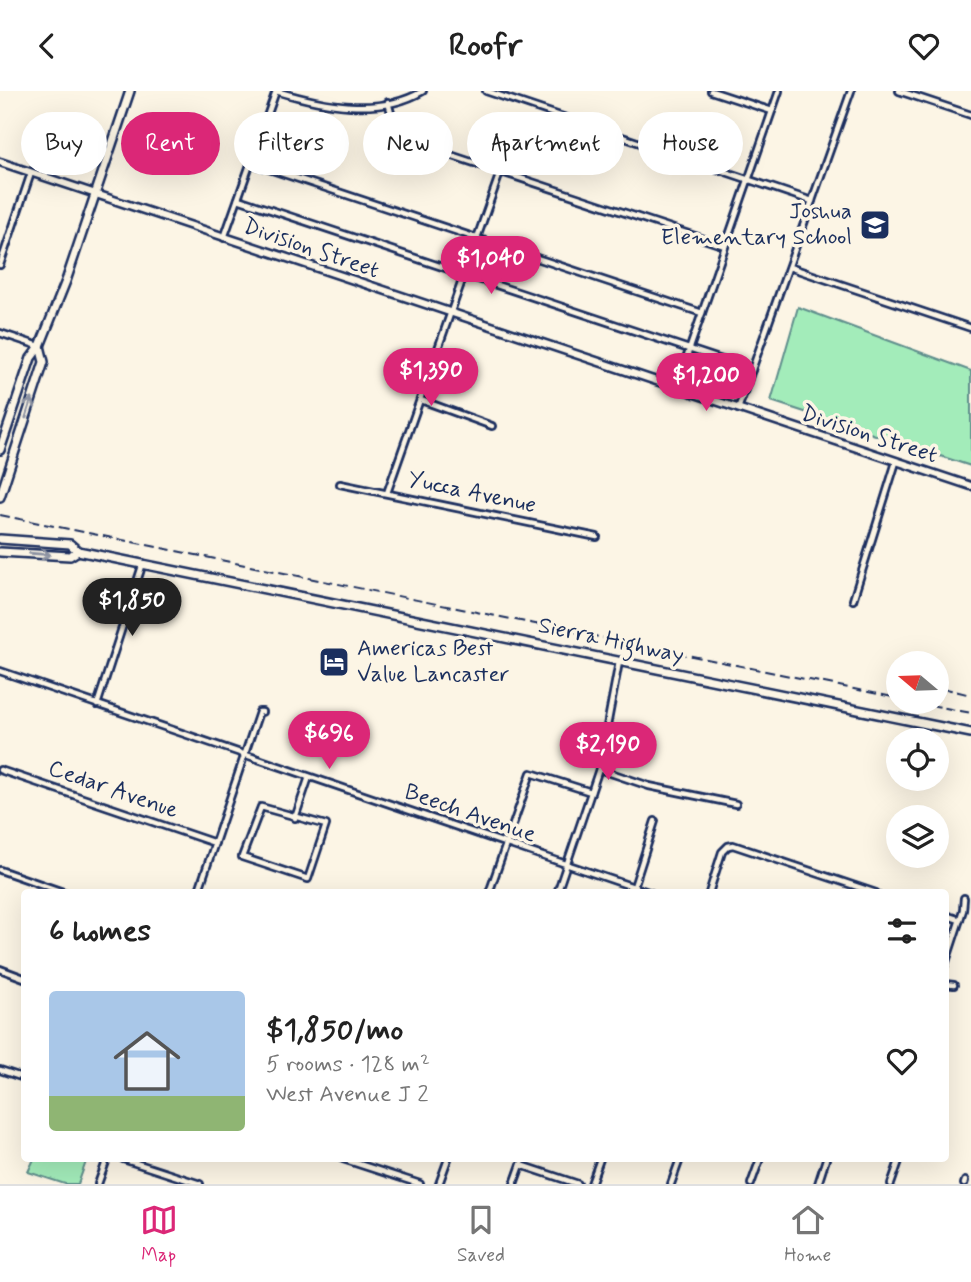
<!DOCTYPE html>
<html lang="en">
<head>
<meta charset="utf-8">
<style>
  :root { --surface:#fff; --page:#f6f6f6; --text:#222; --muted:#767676; --line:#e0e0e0; --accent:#db2777 }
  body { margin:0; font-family:Mynerve,sans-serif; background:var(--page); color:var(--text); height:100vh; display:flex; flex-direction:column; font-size:26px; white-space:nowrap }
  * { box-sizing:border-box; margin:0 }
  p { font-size:23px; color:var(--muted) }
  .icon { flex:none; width:38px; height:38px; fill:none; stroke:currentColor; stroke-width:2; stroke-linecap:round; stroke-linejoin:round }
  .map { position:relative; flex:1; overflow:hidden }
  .side { position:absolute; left:21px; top:798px; width:928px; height:273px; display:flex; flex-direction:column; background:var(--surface); border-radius:7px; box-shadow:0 7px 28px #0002 }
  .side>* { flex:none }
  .banner { position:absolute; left:21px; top:21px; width:929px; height:63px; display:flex; gap:14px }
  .needle { width:46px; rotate:289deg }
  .fabs { position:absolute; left:886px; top:560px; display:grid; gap:14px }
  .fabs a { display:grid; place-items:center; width:63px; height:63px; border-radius:50%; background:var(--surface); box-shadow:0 7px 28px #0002; font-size:35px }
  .price { position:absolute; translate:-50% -60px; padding:0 16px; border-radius:24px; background:var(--accent); color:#fff; font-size:23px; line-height:46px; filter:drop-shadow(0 2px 4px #0008) }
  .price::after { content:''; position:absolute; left:50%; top:42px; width:21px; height:16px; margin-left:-10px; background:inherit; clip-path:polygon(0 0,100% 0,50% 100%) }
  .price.on { background:#222; color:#fff }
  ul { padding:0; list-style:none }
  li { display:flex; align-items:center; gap:21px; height:175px; padding:0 28px }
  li+li { border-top:2px solid var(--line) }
  li span { display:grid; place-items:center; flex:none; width:196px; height:140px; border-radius:7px; color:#555 }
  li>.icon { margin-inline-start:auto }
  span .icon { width:84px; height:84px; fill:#fffc; stroke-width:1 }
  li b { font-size:30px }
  h2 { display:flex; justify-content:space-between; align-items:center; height:84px; padding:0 28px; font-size:30px }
  .tag { padding:0 24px; border-radius:32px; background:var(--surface); box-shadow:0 7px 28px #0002; font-size:24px; line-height:63px }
  .tag.on { background:var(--accent); color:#fff }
  header { display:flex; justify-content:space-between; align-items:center; height:91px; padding:0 28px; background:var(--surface); font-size:32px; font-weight:700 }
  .menu { display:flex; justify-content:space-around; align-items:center; height:98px; border-top:2px solid var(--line); background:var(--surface); font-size:19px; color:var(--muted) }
  .menu a { display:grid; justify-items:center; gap:4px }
  .menu .on { color:var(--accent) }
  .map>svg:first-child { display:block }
</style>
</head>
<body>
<header><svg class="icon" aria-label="back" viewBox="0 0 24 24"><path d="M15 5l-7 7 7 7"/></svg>Roofr<svg class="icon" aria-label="heart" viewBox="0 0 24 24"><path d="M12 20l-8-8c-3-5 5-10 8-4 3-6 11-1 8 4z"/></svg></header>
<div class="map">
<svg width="971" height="1093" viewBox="0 0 971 1093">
  <rect width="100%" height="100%" fill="#fcf5e5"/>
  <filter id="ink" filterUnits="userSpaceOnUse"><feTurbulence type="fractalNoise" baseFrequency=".0143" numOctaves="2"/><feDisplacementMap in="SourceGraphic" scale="14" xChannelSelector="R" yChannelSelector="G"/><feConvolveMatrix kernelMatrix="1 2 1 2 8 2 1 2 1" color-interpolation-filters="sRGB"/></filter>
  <g filter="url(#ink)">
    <g fill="#a3ecba" stroke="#5f8e8c" stroke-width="2">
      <polygon points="798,216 971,280 971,375 771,310"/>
      <polygon points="34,1068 87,1068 78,1093 65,1093 28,1081"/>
    </g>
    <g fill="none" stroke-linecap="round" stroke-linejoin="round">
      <g stroke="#1b2f5e" stroke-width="10">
        <g id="minor">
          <path d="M276,0C322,14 379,26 423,0"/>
          <polyline points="486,0 812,110"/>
          <polyline points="711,0 772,20"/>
          <polyline points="899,0 971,24"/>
          <polyline points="388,11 397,44 405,49 725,155"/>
          <polyline points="251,72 702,222"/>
          <polyline points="238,108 752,279"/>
          <polyline points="224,147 276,0"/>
          <polyline points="0,174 31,82"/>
          <polyline points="789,176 971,237"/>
          <polyline points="0,242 39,255"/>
          <polyline points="676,297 779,0"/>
          <polyline points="421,309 492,335"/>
          <polyline points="738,318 851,0"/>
          <polyline points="340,393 597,446"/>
          <polyline points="387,402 501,79"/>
          <polyline points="853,509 896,371"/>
          <polyline points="0,580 651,802"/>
          <polyline points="97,614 143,472"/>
          <polyline points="599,678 649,695 736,713"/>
          <polyline points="0,679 215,752"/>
          <polygon points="261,716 326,734 308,788 242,766"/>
          <polyline points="295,727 309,686"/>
          <polyline points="0,779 66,802"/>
          <polyline points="198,802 259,621 262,621"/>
          <polyline points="489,802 531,682 591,701"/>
          <polyline points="557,802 599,678 619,571"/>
          <polyline points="632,802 655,730"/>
          <polyline points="709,802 722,761 728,755 733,754 876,802"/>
          <polyline points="945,824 960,829"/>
          <polyline points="945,874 963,819 964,807"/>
          <polyline points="0,878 24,887"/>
          <polyline points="945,893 954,894"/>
          <polyline points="0,979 24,987"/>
          <polyline points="123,1068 200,1093"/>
          <polyline points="343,1068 420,1093"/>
          <polyline points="521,1074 578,1093"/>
          <polyline points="98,1093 107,1068"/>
          <polyline points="439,1093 448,1068"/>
          <polyline points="514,1093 523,1068"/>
          <polyline points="591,1093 600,1068"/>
          <polyline points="671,1093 680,1068"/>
          <polyline points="751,1093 760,1068"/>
          <polyline points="818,1093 826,1068"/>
          <polyline points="891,1093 899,1070"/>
          <polyline points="964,1093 965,1090"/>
        </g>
      </g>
      <g stroke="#1b2f5e" stroke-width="11">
        <polyline id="secondary" points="0,71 971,395"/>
      </g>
      <g stroke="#1b2f5e" stroke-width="12">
        <g id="primary">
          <polyline points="0,359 31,267 40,255 66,190 130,0"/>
          <polyline points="0,406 44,271 40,255"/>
          <polyline points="0,448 70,453 78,460 971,642"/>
          <polyline points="0,461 70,465 78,460"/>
        </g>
      </g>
      <use href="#minor" stroke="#fcf5e5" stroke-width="4.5"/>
      <use href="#secondary" stroke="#fcf5e5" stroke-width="6"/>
      <use href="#primary" stroke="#fcf5e5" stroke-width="7"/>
      <g stroke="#1b2f5e" stroke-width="2" stroke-dasharray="10 5" stroke-linecap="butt">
        <polyline points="0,424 898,607"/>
        <polyline points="942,597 971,604"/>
        <polyline points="915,611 971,622"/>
      </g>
    </g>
    <defs><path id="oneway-shaft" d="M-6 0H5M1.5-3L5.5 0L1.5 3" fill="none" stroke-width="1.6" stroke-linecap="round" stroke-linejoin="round" transform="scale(1.75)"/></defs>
    <g stroke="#8c92a2">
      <use href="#oneway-shaft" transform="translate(29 317) rotate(-72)"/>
      <use href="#oneway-shaft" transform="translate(40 463) rotate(4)"/>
    </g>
  </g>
  <defs>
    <g id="school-square" transform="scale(1.575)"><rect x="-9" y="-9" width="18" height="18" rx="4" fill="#1b2f5e" stroke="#fcf5e5"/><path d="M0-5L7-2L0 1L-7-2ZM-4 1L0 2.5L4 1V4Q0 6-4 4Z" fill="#fff"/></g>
    <g id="hotel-square" transform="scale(1.575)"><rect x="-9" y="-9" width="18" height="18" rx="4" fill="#1b2f5e" stroke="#fcf5e5"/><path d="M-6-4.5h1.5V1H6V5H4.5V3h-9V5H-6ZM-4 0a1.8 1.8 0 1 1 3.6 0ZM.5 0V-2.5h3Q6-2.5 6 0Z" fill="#fff"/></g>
  </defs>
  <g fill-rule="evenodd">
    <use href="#school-square" x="875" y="134"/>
    <use href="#hotel-square" x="334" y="571"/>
  </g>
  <g text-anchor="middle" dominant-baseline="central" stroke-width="7" stroke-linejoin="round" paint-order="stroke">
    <g font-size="23" fill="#1b2f5e" stroke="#fcf5e5" text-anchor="end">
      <text x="852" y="121">Joshua<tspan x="852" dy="26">Elementary School</tspan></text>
      <text x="357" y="558" text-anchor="start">Americas Best<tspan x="357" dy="26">Value Lancaster</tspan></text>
    </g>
    <g font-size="23" fill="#1b2f5e" stroke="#fcf5e5">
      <text transform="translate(311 158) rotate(19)">Division Street</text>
      <text transform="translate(869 344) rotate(18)">Division Street</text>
      <text transform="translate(472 402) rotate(12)">Yucca Avenue</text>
      <text transform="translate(611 550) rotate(12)">Sierra Highway</text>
      <text transform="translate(113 699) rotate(19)">Cedar Avenue</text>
      <text transform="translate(470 723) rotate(19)">Beech Avenue</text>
    </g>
  </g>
</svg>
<div class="fabs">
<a><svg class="needle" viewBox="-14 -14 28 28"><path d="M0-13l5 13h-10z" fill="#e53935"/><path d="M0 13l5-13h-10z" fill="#767676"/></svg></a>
<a><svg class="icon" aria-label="locate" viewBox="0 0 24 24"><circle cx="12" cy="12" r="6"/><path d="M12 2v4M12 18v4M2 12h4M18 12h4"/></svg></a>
<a><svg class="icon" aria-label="layers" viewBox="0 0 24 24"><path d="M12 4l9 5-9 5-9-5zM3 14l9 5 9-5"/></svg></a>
</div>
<b class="price" style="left:491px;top:205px">$1,040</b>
<b class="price" style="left:431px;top:317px">$1,390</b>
<b class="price" style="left:706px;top:322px">$1,200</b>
<b class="price on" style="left:132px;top:547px">$1,850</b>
<b class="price" style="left:329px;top:680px">$696</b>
<b class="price" style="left:608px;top:691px">$2,190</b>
<div class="banner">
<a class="tag">Buy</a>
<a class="tag on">Rent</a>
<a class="tag">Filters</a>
<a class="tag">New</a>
<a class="tag">Apartment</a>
<a class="tag">House</a>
</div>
<section class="side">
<h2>6 homes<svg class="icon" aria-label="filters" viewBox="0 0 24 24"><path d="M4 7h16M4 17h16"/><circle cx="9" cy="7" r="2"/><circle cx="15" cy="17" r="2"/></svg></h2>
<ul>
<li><span style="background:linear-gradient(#a9c7e8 75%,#8fb573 0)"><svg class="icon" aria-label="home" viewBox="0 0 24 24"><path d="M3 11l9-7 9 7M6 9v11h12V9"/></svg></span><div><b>$1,850/mo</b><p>5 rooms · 128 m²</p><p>West Avenue J 2</p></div><svg class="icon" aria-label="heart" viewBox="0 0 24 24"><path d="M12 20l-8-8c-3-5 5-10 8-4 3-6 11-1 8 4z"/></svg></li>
</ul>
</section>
</div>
<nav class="menu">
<a class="on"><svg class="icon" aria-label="map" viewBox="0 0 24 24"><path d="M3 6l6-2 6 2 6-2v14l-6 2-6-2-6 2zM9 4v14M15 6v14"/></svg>Map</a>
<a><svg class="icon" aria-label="saved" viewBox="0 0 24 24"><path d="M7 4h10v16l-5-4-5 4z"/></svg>Saved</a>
<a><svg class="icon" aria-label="home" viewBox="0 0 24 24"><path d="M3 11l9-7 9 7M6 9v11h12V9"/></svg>Home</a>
</nav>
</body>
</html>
